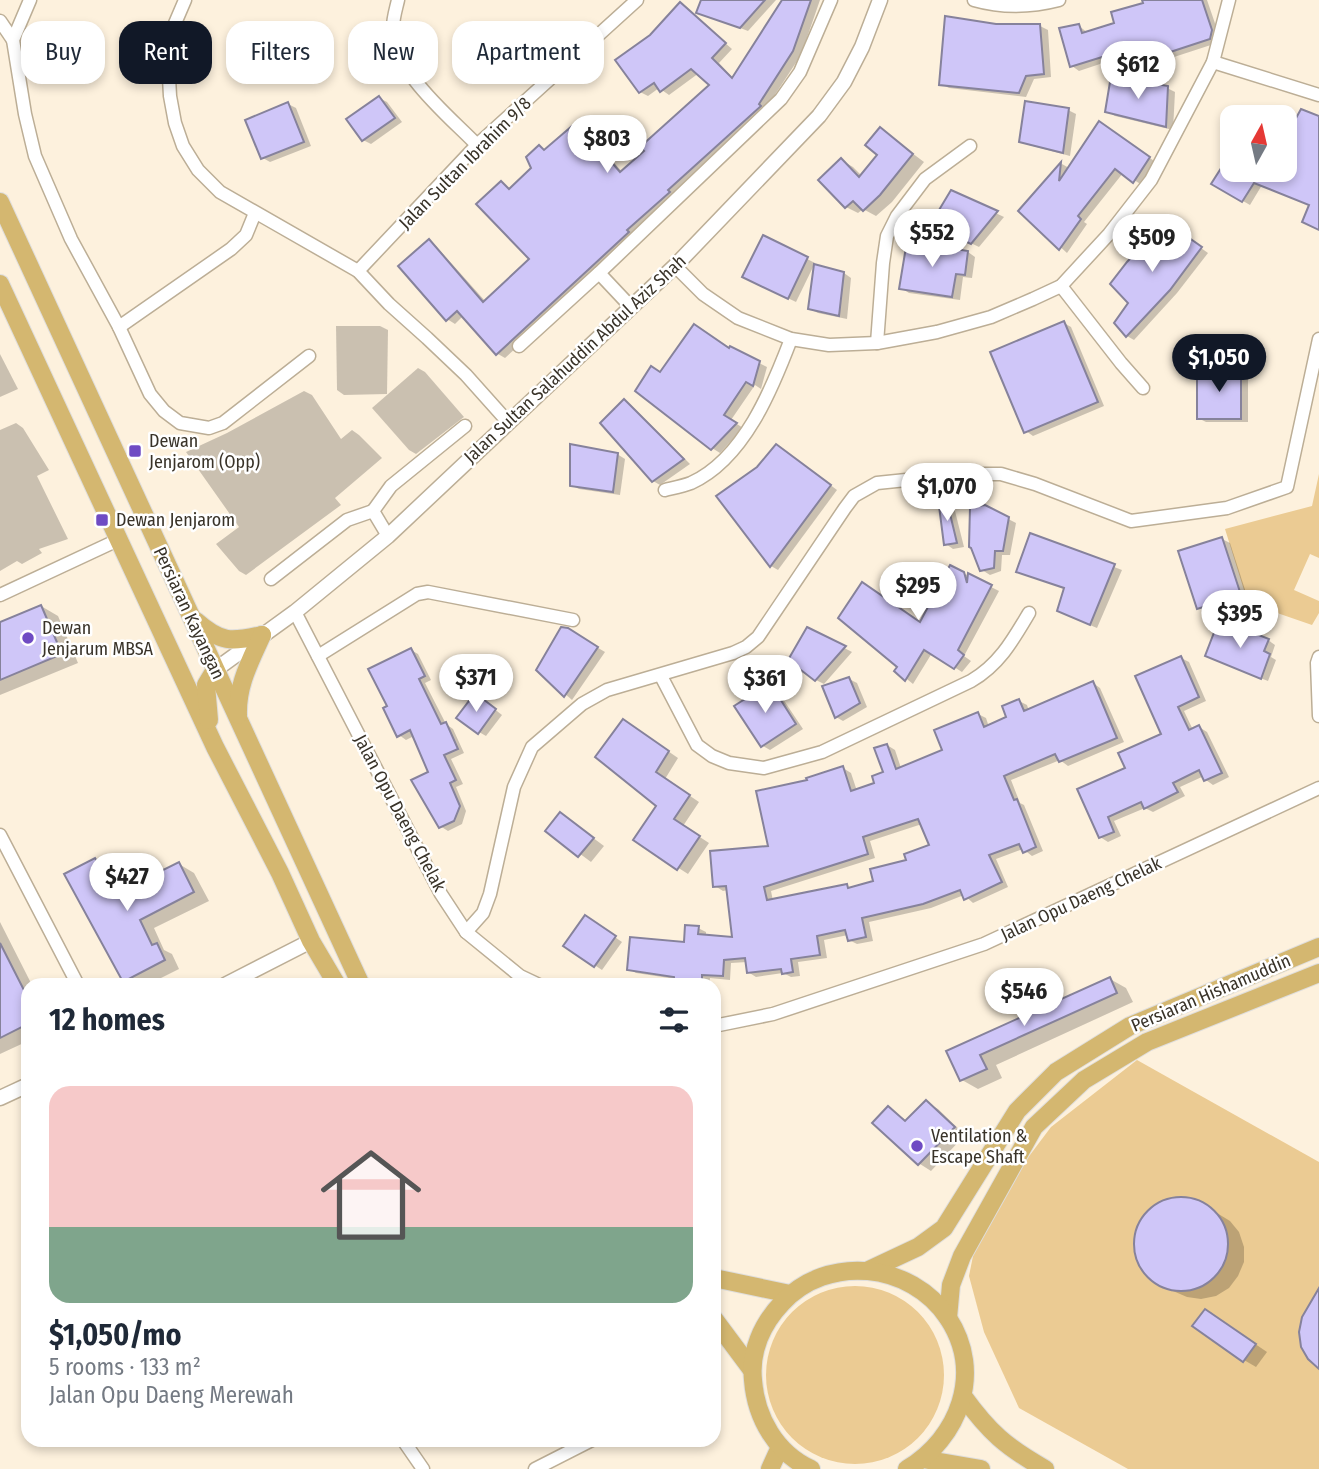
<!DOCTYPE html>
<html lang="en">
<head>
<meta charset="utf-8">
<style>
  :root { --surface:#fff; --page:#f2f2f3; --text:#1f2937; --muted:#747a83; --accent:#111827 }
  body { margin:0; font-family:"Fira Sans Condensed",sans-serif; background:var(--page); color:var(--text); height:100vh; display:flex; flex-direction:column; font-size:26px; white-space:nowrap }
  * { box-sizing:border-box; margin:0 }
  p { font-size:23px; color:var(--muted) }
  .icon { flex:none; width:38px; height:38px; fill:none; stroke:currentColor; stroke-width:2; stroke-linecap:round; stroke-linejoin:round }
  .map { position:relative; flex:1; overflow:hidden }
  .sheet { position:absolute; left:21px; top:978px; width:700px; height:469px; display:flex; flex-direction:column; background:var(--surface); border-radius:21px; box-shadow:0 4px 10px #0003 }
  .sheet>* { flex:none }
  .top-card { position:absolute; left:21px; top:21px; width:700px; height:63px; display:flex; gap:14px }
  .needle { width:46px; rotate:8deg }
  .tools { position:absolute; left:1220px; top:105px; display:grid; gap:14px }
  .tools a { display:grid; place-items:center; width:77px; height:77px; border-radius:14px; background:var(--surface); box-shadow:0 4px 10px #0003; font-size:35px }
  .price { position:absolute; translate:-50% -60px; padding:0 16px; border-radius:24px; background:#fff; color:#222; font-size:23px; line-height:46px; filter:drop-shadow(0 2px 4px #0008) }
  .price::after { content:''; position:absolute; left:50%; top:42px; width:21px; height:16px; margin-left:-10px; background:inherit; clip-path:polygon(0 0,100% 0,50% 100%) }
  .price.current { background:var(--accent); color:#fff }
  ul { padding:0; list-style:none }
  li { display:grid; align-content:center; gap:14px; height:371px; padding:0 28px }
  li span { display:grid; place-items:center; height:217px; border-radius:21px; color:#555 }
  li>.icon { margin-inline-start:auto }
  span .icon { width:126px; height:126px; fill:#fffc; stroke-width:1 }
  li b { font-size:30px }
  h2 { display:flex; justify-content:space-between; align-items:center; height:84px; padding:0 28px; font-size:30px }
  .pill { padding:0 24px; border-radius:21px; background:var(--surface); box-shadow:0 4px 10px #0003; font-size:24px; line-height:63px }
  .pill.current { background:var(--accent); color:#fff }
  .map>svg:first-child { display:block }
</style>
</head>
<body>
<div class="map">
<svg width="1319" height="1469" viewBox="0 0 1319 1469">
  <rect width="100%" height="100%" fill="#fdf1dd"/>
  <g fill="#ebcb93">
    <polygon points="1319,474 1319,558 1310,554 1294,590 1319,601 1319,613 1312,625 1248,603 1225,529 1312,506"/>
    <polygon points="1137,1060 1319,1162 1319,1469 1128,1469 1019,1408 984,1332 969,1276 974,1251 1008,1184 1051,1127"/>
    <circle cx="855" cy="1375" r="89"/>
  </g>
  <g fill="#0003" fill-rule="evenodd">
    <polygon points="703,0 776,0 748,31 699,12"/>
    <polygon points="784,0 820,0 801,55 765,110 636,237 505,358 498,354 463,316 455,324 447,319 429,241 436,246 486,302 531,259 501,183 511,190 533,168 546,151 572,128 596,142 623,173 712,85 699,73 669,95 659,88 648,96 640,92 651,36 680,4 732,49 719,63 733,78"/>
    <polygon points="1144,0 1207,0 1219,35 1217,43 1171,58 1168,57 1121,70 1114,66 1115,59 1079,71 1072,66 1079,26 1088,33 1116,24 1145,4"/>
    <polygon points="995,26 1040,26 1048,30 1051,77 1034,79 1026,97 949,88 941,84"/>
    <polygon points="1167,88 1175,92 1173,130 1115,116 1107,111"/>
    <polygon points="379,98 387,102 402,122 371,144 363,140"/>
    <polygon points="288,104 296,108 311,146 270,162 263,158"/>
    <polygon points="1068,110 1076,114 1070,156 1029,145 1021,141"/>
    <polygon points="1319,118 1319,229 1311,205 1262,185 1250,205 1213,184 1232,170 1260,170 1267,174 1269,170 1284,170"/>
    <polygon points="1107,128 1157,163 1142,185 1123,173 1084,222 1087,224 1067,253 1021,211 1062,164 1069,168"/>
    <polygon points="880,129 924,162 892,202 876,216 863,209 858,213 846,207 841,160 853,167 862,176 880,154"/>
    <polygon points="951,192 1004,217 979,247 940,228"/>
    <polygon points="1173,228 1208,253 1177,293 1134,340 1127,336"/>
    <polygon points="764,237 815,263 796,302 752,281"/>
    <polygon points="908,243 968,252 975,257 972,278 963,277 960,300 909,293 901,288"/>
    <polygon points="844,273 851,278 847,319 818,313 810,309"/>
    <polygon points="1064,323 1071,327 1104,406 1033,436 1026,431"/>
    <polygon points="336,326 380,326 388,330 387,394 344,395 337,390"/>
    <polygon points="731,349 767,367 761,389 755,385 731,420 743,428 720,453 712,448 660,374"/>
    <polygon points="0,354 18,389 0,397"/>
    <polygon points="418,368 425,372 464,417 416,454 409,450 372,408"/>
    <polygon points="1241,371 1248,376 1248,422 1206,422 1198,418"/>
    <polygon points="304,391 312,395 341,439 352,430 359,435 382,458 335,498 341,505 246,575 239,571 216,544 239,527 186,452 227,433"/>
    <polygon points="624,401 631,405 690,464 660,485 653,481"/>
    <polygon points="16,423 23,428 49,470 37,476 68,539 39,549 42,553 22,564 17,561 0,571 0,430"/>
    <polygon points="784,450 837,490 778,570 771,566 719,497"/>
    <polygon points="617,454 625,459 620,495 579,489 571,485"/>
    <polygon points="945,498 953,503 964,547 953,549 946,544"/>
    <polygon points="985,507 1016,523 1010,555 1002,555 1001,571 990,575 982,570"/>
    <polygon points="1031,535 1122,570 1097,628 1066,615 1066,589 1018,572"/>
    <polygon points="1222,539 1230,543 1248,599 1206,612 1198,607"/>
    <polygon points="951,567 999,591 964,656 971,661 962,672 932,653 913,684 897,671"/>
    <polygon points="41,606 58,616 78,663 0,695 0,624"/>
    <polygon points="808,629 852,652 824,684 816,680"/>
    <polygon points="568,630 605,652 572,700 538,670"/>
    <polygon points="1268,640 1275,645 1271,657 1276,660 1268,681 1214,660"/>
    <polygon points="411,650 418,654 431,680 425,683 446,724 453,729 464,753 451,759 463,784 456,787 466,811 462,824 448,831 440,826 431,772 414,736 406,740 399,735 389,707"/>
    <polygon points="1181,658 1189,662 1206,701 1184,711 1193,730 1199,727 1207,732 1229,777 1213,785 1206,780 1204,776 1180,787 1185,796 1153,812 1145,808 1114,821 1121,836 1108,842 1100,837 1080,790 1128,769 1164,735"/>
    <polygon points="849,679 857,683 867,707 843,721 836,717"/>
    <path d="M1093,683L1100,688L1124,742L1068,766L1060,760L1011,780L1020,803L1024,805L1043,851L1032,856L1023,849L996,859L1008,887L973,903L964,895L931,908L869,922L873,941L857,944L849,940L848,935L824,940L827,958L798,962L800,976L791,977L783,973L756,977L748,972L747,962L731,963L730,980L710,978L709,985H677L676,979L636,973L629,969L686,944L698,928L706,932V937L734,939L728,890L723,891L715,886L770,847L809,781L843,768L851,773L857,791L877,784L885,773L887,745L895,750L901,768L944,751L978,714L986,718L989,727L1008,718L1019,701L1027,705L1029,711ZM922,824L931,846L875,883L852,889L847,886L773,901L771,891L875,858L870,841Z"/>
    <polygon points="770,685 777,690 803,729 770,750 763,746"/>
    <polygon points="483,700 502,715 486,736 479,732"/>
    <polygon points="633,727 678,758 665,779 699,802 683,826 709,843 688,874 635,840 658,805"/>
    <polygon points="561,814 604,846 591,862 548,830"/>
    <polygon points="95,860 110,869 123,892 179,864 194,873 209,901 154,928 164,950 172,954 179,969 147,985 132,985 124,981"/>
    <polygon points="0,922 32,985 28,985 28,1041 0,1054"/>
    <polygon points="593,922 622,942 602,970 566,946"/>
    <polygon points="1110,979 1126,988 1133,1002 996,1065 1002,1078 978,1089 962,1080 949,1052"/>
    <polygon points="926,1102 938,1109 965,1135 931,1171 920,1164 875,1123 889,1108 907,1121"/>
    <polygon points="1184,1199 1199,1202 1230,1221 1239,1232 1244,1247 1244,1262 1238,1276 1229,1288 1216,1296 1201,1299 1187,1297 1173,1291 1156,1281 1145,1271 1138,1258 1136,1243 1138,1229 1145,1216 1156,1206 1170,1200"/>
    <polygon points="1217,1318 1267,1352 1256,1367 1244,1360"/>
  </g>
  <g fill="#cfc6f8" stroke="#86829b" stroke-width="2" fill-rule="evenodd">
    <polygon points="701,0 765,0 740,28 696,13"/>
    <polygon points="782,0 811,0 793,51 759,104 761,106 668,190 670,192 627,230 629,232 496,355 457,311 446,321 398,266 429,239 483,302 529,259 476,204 501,181 509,189 531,168 526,157 539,145 544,150 572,126 588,135 620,172 644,151 640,147 709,85 691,69 660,92 654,83 639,93 615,60 650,35 680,2 726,43 712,58 732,78"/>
    <polygon points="1142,0 1202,0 1212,30 1210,39 1161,55 1161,53 1112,67 1115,53 1070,67 1059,28 1079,24 1082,33 1114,23 1111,12 1143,3"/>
    <polygon points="945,16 996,24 1040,24 1044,74 1026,76 1019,93 939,85"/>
    <polygon points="1111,76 1168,86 1166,127 1105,112"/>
    <polygon points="379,96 395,118 362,141 346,119"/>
    <polygon points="1025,101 1069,108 1063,153 1019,142"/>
    <polygon points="288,102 304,142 261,159 245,120"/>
    <polygon points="1301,109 1319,116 1319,230 1302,222 1309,205 1254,183 1242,202 1211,184 1232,151 1232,170 1284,170 1284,140"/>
    <polygon points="1099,121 1150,157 1133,183 1115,169 1078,216 1081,219 1059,250 1018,211 1061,162 1059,181"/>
    <polygon points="880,127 913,154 880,195 863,211 853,201 845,208 818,180 841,158 859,177 877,155 865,145"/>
    <polygon points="951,190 998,211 971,244 930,225"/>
    <polygon points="1165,221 1202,247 1170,290 1126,337 1114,323 1128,303 1110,284 1127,262"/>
    <polygon points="763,235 808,257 788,299 742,277"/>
    <polygon points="907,241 968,251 965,275 956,274 952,297 899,289"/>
    <polygon points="814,264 844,272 839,316 808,309"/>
    <polygon points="1064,321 1098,402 1024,433 990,352"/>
    <polygon points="694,324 729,348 730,346 760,361 753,386 746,382 724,415 737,423 711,450 635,391 651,366 660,372"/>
    <rect x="1197" y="370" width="44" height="49"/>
    <polygon points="624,399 684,459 652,482 600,423"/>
    <polygon points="570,444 618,453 613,492 570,486"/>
    <polygon points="776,444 831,485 770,567 716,496 757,467"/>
    <polygon points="946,497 957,543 944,545 938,498"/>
    <polygon points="985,505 1009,517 1003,551 995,551 994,568 980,571 971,548 969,547 970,507"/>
    <polygon points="1030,533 1115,564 1090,625 1057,611 1064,588 1016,572"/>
    <polygon points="1222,537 1241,595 1197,609 1178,551"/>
    <polygon points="950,565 964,572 967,583 968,573 992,585 958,650 964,655 954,669 924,650 905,681 894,671 897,667 838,618 862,582 920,622"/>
    <polygon points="41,605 62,654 0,680 0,622"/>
    <polygon points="1228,623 1269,639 1264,651 1270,654 1261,679 1205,656 1215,630 1224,633"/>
    <polygon points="561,627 568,628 598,647 564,697 536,670"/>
    <polygon points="807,627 846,646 815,681 788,660"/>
    <polygon points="411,648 425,676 419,679 441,724 446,722 458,749 444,755 456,780 450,783 460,806 454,821 439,828 411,780 428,772 410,730 397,737 383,708 387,706 368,669"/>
    <polygon points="1181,656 1199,697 1178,707 1189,730 1199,725 1222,773 1204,781 1199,770 1173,783 1178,792 1144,809 1141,802 1108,817 1114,832 1099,838 1077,789 1125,768 1118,753 1161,734 1135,676"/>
    <polygon points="849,677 860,703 835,718 822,686"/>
    <path d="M1093,681L1117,738L1059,762L1055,754L1004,776L1014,800L1017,799L1036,847L1023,853L1019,844L989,855L1002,882L964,900L960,890L923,904L862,918L866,937L848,941L845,930L817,936L820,955L791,959L793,972L782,974L781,969L747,973L745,958L724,960L723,976L702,975V985H674V977L627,970L630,937L684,942L685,925L699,926L698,934L732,937L726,886L713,887L710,851L768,846L756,791L807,780L806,778L843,766L851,791L874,783L872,776L883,772L874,748L887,744L896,769L942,750L934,730L978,712L984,727L1006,717L1002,706L1019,699L1024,711ZM918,819L929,845L904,854L906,860L870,869L873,881L848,888L847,884L767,900L764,887L868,854L863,837Z"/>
    <polygon points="770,683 796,724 761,747 734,706"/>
    <polygon points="475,693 496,709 478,734 456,718"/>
    <polygon points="623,719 669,751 656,772 690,795 674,819 700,836 677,870 633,840 656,806 595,757"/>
    <polygon points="560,812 594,838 578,857 545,831"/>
    <polygon points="95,858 115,894 179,862 194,892 140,920 152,945 157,943 165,960 123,982 64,874"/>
    <polygon points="585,915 616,936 594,967 563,946"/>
    <polygon points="0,943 28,998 28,1024 0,1038"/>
    <polygon points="1110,977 1117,993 980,1055 987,1069 960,1081 946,1051"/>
    <polygon points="926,1100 955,1127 918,1165 872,1123 888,1106 905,1121"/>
    <circle cx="1181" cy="1244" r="47"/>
    <polygon points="1319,1288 1319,1369 1308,1359 1301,1347 1299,1332 1302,1317"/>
    <polygon points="1205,1309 1256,1344 1243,1362 1192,1326"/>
  </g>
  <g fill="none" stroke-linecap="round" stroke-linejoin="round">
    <g stroke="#bcae96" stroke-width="15">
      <g id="minor">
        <polyline points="30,0 13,40 25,114 35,156 71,239 119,327 150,394 164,411 180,423 209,428 223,423 309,356"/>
        <polyline points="185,0 173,28 168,59 170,96 175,123 183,146 198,170 220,192 358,271 389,304 427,338 466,375 508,422"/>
        <path d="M398,0C396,9 393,18 393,27C393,72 448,115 477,145"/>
        <path d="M974,0C1002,8 1032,7 1059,0"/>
        <polyline points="0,21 13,40"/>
        <polyline points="1213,62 1319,95"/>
        <polyline points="675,266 703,294 738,318 791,339 829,345 877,343 937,332 991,317 1033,299 1061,286 1109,234 1151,180 1213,62 1229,0"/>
        <polyline points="358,271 477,145 637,0"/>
        <polyline points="599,273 631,307"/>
        <polyline points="1061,286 1121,363 1143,388"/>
        <polyline points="119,327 231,249 246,235 255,213"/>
        <polyline points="877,343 883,263 887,236 897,216 925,179 970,146"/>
        <polyline points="519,346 599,273 781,99 800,72 831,0"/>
        <path d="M665,490C673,488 683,486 691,483C744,459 772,389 791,339"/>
        <polyline points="373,511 391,486 465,426"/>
        <polyline points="271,579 347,520 373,511 388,536"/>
        <polyline points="0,595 120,539"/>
        <polyline points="295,612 441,894 466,932 520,976 539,985"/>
        <polyline points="318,656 417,594 428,592 573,620"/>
        <polyline points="1319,657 1317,663 1319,716"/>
        <path d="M661,676L697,745L712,756L729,763L764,768L822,752L971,681C999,665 1013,640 1029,613"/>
        <polyline points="0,835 78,985"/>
        <polyline points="466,932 483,913 490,894 514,787 532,747 582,704 607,690 733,653 746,647 758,637 845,508 854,496 877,483 964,474 1001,474 1035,484 1131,521 1227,508 1287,487 1319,339"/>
        <polyline points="714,1026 773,1014 984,944 1319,788"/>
        <polyline points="403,1440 423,1469"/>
        <polyline points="535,1469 592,1440"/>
      </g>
    </g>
    <g stroke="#bcae96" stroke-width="17">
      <g id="tertiary">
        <polyline points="215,670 295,612 388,536 675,266 819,116 844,82 862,47 880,0"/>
        <polyline points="225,985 311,941"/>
        <polyline points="0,1098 28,1085"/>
      </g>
    </g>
    <g stroke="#dfdedd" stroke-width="20">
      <g id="primary">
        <polyline points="0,202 361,985"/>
        <polyline points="0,284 215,747 280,873 311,941 337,985"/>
        <path d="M196,621C221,643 231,642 262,635"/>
        <path d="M238,715C237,685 250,662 262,635"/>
        <polyline points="209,720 206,685 215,670"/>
        <polyline points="869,1270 918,1247 944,1228 1017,1111 1056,1072 1130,1026 1319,947"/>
        <polyline points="714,1278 790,1294"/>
        <polyline points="948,1318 951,1285 962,1256 1034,1127 1084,1080 1147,1042 1319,973"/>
        <polyline points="714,1319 752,1370"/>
        <path d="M963,1396C989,1432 1006,1447 1045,1469"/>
        <polyline points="923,1459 981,1469"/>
        <polyline points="770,1469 780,1447"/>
        <path d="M811,1469C776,1453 756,1418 753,1380C750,1351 762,1324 782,1303C827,1254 911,1262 948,1318C984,1373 959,1438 907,1469"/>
      </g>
    </g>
    <use href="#minor" stroke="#fff" stroke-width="12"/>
    <use href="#tertiary" stroke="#fff" stroke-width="14"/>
    <use href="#primary" stroke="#d4b770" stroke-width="18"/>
  </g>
  <g fill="#6f4bc3" stroke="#fff" stroke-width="2.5">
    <rect x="128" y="444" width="14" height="14" rx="3.5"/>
    <rect x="95" y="513" width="14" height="14" rx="3.5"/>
    <circle cx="28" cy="638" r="7"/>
    <circle cx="917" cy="1146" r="7"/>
  </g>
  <g text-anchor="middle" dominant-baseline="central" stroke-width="5" stroke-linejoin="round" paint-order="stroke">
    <g font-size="18" fill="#393329" stroke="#fff">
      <text transform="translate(465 163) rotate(-45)">Jalan Sultan Ibrahim 9/8</text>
      <text transform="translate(575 359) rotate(-43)">Jalan Sultan Salahuddin Abdul Aziz Shah</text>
      <text transform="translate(189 613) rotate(65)">Persiaran Kayangan</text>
      <text transform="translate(400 813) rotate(62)">Jalan Opu Daeng Chelak</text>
      <text transform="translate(1081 899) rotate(-25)">Jalan Opu Daeng Chelak</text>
      <text transform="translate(1211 993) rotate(-23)">Persiaran Hishamuddin</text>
    </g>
    <g font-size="18" fill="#393329" stroke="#fff" text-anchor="start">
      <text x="149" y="441">Dewan<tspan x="149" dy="21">Jenjarom (Opp)</tspan></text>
      <text x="116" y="520">Dewan Jenjarom</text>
      <text x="42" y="628">Dewan<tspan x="42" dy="21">Jenjarum MBSA</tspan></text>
      <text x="931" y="1136">Ventilation &amp;<tspan x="931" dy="21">Escape Shaft</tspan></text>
    </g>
  </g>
</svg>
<div class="tools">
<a><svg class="needle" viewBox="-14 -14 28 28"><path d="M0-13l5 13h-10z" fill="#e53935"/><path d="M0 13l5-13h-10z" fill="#747a83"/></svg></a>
</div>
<b class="price" style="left:1138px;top:101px">$612</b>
<b class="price" style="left:607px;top:175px">$803</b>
<b class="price" style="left:932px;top:269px">$552</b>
<b class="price" style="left:1152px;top:274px">$509</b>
<b class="price current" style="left:1219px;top:394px">$1,050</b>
<b class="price" style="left:947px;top:523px">$1,070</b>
<b class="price" style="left:918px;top:622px">$295</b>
<b class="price" style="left:1240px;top:650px">$395</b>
<b class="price" style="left:476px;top:714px">$371</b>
<b class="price" style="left:765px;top:715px">$361</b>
<b class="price" style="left:127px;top:913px">$427</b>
<b class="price" style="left:1024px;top:1028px">$546</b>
<div class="top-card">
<a class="pill">Buy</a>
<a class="pill current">Rent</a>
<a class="pill">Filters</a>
<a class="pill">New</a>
<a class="pill">Apartment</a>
</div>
<section class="sheet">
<h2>12 homes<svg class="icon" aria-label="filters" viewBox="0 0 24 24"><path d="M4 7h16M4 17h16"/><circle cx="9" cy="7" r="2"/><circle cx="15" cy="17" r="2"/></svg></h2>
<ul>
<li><span style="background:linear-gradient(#f6c9c9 65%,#7fa58c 0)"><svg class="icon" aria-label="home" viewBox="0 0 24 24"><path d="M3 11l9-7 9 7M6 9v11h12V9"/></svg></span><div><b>$1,050/mo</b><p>5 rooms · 133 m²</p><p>Jalan Opu Daeng Merewah</p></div></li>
</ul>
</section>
</div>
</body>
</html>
